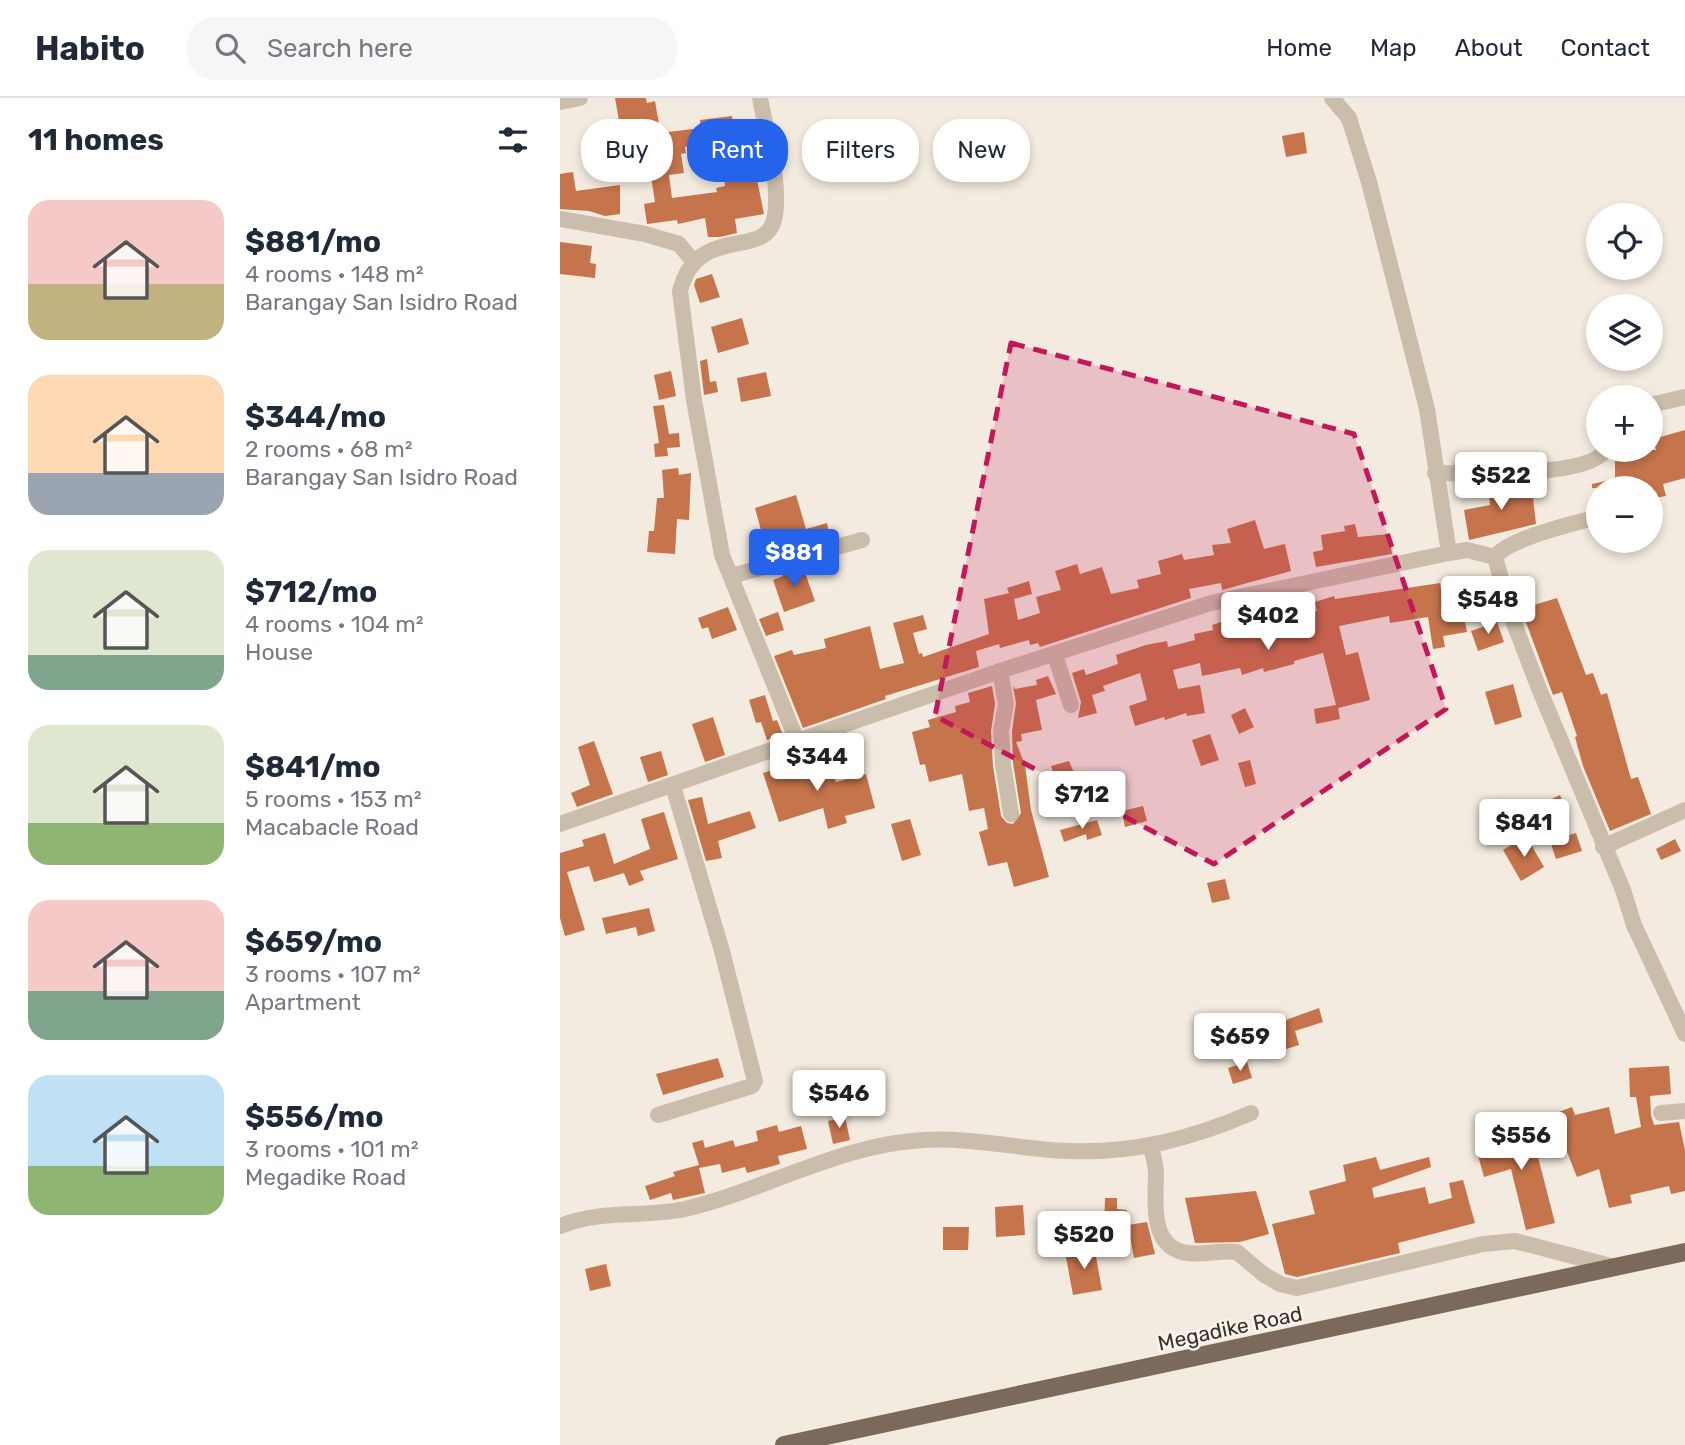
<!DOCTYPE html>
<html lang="en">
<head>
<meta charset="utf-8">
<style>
  :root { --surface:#fff; --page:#f6f6f7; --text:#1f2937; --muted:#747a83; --line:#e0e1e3; --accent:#2563eb }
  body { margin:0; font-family:Rubik,sans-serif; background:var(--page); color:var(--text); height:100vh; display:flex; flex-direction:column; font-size:26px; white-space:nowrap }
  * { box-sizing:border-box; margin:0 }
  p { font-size:23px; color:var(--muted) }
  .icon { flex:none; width:38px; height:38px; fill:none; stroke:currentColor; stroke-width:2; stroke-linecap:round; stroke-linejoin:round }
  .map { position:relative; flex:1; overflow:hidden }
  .details { display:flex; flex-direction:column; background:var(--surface); width:560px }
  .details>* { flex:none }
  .hud { position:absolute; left:21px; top:21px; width:665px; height:63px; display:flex; gap:14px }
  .controls { position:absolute; left:1026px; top:105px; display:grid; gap:14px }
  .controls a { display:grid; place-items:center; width:77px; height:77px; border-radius:50%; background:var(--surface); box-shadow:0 4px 10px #0003; font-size:35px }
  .price { position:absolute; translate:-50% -60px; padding:0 16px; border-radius:7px; background:#fff; color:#222; font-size:23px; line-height:46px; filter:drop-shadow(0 2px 4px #0008) }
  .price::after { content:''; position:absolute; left:50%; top:42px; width:21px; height:16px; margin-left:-10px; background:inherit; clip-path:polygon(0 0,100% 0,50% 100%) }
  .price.current { background:var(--accent); color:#fff }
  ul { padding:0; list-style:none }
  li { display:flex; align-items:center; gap:21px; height:175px; padding:0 28px }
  li span { display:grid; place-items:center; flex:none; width:196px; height:140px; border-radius:21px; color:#555 }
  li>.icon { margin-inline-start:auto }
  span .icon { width:84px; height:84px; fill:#fffc; stroke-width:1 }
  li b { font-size:30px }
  h2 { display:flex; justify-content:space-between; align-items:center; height:84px; padding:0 28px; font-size:30px }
  .pill { padding:0 24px; border-radius:28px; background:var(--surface); box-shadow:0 4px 10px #0003; font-size:24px; line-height:63px }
  .pill.current { background:var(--accent); color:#fff }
  header { display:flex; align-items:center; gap:42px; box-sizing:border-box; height:98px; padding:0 35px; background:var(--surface); border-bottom:2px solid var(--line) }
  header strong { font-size:33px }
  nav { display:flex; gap:38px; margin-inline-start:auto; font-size:24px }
  .search { width:490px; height:63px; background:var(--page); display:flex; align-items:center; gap:18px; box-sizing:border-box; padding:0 24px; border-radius:28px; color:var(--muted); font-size:26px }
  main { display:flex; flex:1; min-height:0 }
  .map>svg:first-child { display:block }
</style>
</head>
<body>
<header>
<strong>Habito</strong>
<div class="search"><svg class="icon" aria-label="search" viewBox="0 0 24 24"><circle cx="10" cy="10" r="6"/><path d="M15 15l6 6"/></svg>Search here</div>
<nav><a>Home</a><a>Map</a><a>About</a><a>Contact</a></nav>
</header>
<main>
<section class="details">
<h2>11 homes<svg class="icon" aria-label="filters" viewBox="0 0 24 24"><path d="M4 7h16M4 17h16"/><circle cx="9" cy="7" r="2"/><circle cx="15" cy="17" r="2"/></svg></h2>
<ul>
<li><span style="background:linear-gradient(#f6c9c9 60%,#c2b280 0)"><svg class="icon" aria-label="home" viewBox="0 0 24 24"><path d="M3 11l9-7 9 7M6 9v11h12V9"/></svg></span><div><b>$881/mo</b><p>4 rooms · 148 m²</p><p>Barangay San Isidro Road</p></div></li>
<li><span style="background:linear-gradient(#ffd9b3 70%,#9aa5b1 0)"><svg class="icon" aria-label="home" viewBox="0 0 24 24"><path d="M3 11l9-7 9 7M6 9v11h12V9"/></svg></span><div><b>$344/mo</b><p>2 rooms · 68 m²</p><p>Barangay San Isidro Road</p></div></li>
<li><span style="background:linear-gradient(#dfe7d0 75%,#7fa58c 0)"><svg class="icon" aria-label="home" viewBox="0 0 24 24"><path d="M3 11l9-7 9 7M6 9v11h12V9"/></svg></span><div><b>$712/mo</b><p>4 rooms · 104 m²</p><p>House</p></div></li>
<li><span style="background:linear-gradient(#dfe7d0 70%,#8fb573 0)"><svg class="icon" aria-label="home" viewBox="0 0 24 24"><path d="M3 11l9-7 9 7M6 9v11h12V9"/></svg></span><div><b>$841/mo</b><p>5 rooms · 153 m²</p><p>Macabacle Road</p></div></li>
<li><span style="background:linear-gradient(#f6c9c9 65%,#7fa58c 0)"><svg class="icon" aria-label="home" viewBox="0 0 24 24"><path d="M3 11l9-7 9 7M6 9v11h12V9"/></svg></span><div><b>$659/mo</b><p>3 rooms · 107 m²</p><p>Apartment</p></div></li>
<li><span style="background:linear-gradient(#bfe0f5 65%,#8fb573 0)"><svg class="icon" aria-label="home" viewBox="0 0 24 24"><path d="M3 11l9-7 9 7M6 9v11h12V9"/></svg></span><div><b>$556/mo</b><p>3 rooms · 101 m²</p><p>Megadike Road</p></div></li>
</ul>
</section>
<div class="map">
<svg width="1125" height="1347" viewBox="0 0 1125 1347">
  <rect width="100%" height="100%" fill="#f3ebdf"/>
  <g fill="#c6744b" fill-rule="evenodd">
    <polygon points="55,0 86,0 87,5 95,3 99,26 61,34"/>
    <path d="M172,18L176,50L190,47L204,116L175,121L177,135L160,139H148L145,120L118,126L117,122L87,126L84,106L95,104L91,79L81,80L79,62L105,59L104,47L110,46L108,34L141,30L140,22ZM159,44L165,88L156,90L157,94L112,100L109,77L124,75L121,56L126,55L125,49Z"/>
    <polygon points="744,34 747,55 726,59 722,38"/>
    <polygon points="13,74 16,93 60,87 60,116 45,118 29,113 0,111 0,76"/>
    <polygon points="0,144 32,148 30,165 36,166 35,180 0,176"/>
    <polygon points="152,176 160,199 140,205 134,187 136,181"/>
    <polygon points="182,220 189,246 158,255 151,229"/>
    <polygon points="147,261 150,284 156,283 158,294 144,297 140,263"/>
    <polygon points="111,273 116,298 99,302 94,277"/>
    <polygon points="206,274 211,298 181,304 177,280"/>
    <polygon points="104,307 109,336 119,335 120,349 107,350 108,358 95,359 94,346 99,345 93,308"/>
    <polygon points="1125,332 1125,380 1103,386 1106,398 1090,401 1090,390 1032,390 1032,386 1055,381 1055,352 1096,352 1093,341"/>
    <polygon points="118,370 119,377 131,375 129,422 117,421 115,456 87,454 89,433 94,433 97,400 104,400 102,372"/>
    <polygon points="948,385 949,394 972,391 976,426 909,442 904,412 930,407 928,386"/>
    <polygon points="236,397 246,431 267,425 270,440 217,454 211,433 202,436 195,410"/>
    <polygon points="695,422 704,451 725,446 731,473 662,492 661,485 629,491 631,500 480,549 478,545 470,547 469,542 440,550 439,546 416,553 419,569 325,598 326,601 243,630 214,558 232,552 234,557 266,550 264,541 310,528 320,571 344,565 333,525 363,517 367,531 353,535 359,556 362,555 363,559 429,536 424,501 449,495 447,490 469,483 472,496 454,501 458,522 480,515 476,499 501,492 495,473 517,466 520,476 542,469 551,496 579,490 577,482 601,476 598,463 622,456 624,462 654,457 652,447 671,445 667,431"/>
    <polygon points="795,426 798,439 829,436 832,456 756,469 753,454 763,452 761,437 785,433 784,428"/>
    <polygon points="243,469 255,503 224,514 213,482 223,478 222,475"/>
    <polygon points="926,480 930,502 907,505 903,482"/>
    <polygon points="880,485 886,523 904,519 907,534 883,538 885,549 873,551 868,519 830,525 829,518 779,528 786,557 798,554 810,602 778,610 780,621 756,626 754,611 776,607 763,555 734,563 734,566 704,574 703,570 682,577 680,570 642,578 640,565 613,572 618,591 640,587 645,615 627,618 626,615 605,622 604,619 575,628 569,608 587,602 580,575 543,588 545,593 532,597 537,615 518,620 521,604 512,575 524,571 526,577 558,566 556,557 586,547 607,543 608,549 635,542 634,536 653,532 652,527 686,516 687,520 721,511 723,522 757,513 755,504 774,498 775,501"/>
    <polygon points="997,500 1026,577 1033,575 1041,597 1047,595 1071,681 1078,679 1091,716 1050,733 1023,668 1015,639 1017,638 1002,594 993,597 961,511"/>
    <polygon points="168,509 177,532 152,541 148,529 142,531 138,520"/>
    <polygon points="218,514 224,532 206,538 199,521"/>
    <polygon points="937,524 944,544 918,553 911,533"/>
    <polygon points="488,578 496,596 476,602 482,632 461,636 462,643 456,644 465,667 471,712 489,779 454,789 447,764 428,768 419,734 428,731 424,710 409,713 402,676 369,684 365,666 360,667 352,634 370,629 368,622 396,614 395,608 410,604 408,595 432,588 435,606 431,633 433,668 441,718 447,725 453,726 461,715 453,665 452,634 456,605 453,588 455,591 477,587 476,582"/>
    <polygon points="953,586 962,619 935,627 925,594"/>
    <polygon points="205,597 213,623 217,622 223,637 207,642 201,624 196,625 189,602"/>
    <polygon points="685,610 694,629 679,636 671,617"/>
    <polygon points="153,619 165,657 145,664 132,626"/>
    <polygon points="650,636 659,662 641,668 632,642"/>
    <polygon points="34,643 53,696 17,709 11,695 30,687 18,649"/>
    <polygon points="101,653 108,677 88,684 80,659"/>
    <polygon points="267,659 276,684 306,676 315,710 285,718 287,725 268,731 263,710 219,724 203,675 231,666 232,672"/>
    <polygon points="690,662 696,686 685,689 678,665"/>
    <polygon points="509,663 521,692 502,699 491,668"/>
    <polygon points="1000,697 1004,707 983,717 979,707"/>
    <polygon points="142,699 148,726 190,713 196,730 158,743 162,760 146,763 128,702"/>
    <polygon points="583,708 587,723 565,729 562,713"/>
    <polygon points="104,714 118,761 80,773 84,782 69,788 64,775 34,784 29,768 7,774 25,832 5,838 0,820 0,755 24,748 22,742 45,735 54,766 90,751 81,721"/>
    <polygon points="350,721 361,757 342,763 331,726"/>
    <polygon points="537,722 542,737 527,742 526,736 504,744 500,732"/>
    <polygon points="1016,735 1022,753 996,761 990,743"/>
    <polygon points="966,738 984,769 961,783 943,752"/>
    <polygon points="1115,741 1121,753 1101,762 1096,751"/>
    <polygon points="665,781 670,801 652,805 647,785"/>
    <polygon points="89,810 95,833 78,838 76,829 46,836 42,820"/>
    <polygon points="759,910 763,924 735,933 739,947 720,953 712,927"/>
    <polygon points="158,960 164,979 103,997 96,976"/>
    <polygon points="687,964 692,980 673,986 668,970"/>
    <polygon points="1109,968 1111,996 1090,998 1091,1017 1094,1027 1119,1024 1125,1052 1125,1093 1111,1096 1109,1088 1070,1097 1072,1105 1049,1110 1039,1071 1017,1079 1007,1054 999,1058 985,1019 1012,1009 1015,1017 1049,1009 1055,1036 1081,1029 1076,999 1070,999 1069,970"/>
    <polygon points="285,1019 290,1042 273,1046 268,1023"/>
    <polygon points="968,1020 995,1125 966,1132 951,1071 924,1079 917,1054 944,1046 940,1027"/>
    <polygon points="217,1027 219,1034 241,1028 247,1051 218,1058 220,1066 187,1075 185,1069 162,1075 160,1066 139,1070 145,1095 113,1102 111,1095 90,1102 85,1088 115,1078 113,1074 139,1067 132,1045 143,1042 145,1050 173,1042 175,1049 198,1043 196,1033"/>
    <polygon points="816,1059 820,1072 869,1059 871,1069 812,1090 814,1100 865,1089 869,1106 892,1100 889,1085 903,1082 915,1125 838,1145 840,1155 737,1179 725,1176 712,1126 755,1116 749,1093 786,1083 783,1067"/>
    <polygon points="696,1093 709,1136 680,1144 635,1145 625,1100"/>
    <polygon points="545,1100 557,1100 557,1111 567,1112 566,1134 544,1134"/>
    <polygon points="463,1107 465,1137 436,1139 435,1109"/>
    <polygon points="587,1124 595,1156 574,1160 568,1127"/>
    <polygon points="383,1129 409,1129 408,1152 383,1152"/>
    <polygon points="534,1148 542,1192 513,1197 505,1154"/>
    <polygon points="46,1166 51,1188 30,1193 25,1171"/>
  </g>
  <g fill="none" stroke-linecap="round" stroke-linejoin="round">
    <g stroke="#cbbdab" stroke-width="16">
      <polyline points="772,0 789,20 809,84 867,311 889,455"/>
      <polyline points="0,4 20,0"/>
      <polyline points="0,121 85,136 119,146 133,163"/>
      <polyline points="1090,307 1125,299"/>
      <path d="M875,375C907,375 1030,380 1045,352"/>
      <path d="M935,459C949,440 1013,426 1038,419"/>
      <polyline points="171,478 302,442"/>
      <polyline points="495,557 511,607"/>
      <polyline points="440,573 446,606 441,633 443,666 451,716"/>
      <polyline points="237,643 440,573 651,505 889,455 907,452 935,459 952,520 978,588 1063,792 1074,827 1125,936"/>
      <path d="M0,726L237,643L162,457L134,302L120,193C137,125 204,162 214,122C222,89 206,34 200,0"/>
      <polyline points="1043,749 1125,712"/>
      <polyline points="1101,1015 1125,1013"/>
      <polyline points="98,1017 192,988 195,983 162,853 113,688"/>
      <path d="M591,1049C593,1058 596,1067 596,1076C596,1101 589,1145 622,1154C641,1159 659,1151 677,1154L703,1176L720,1186L737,1190L923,1146L955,1143L1051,1168"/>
      <path d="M0,1128C43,1111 82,1120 125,1111C206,1092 280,1046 364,1042C411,1039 459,1051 506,1053C572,1056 631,1041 691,1015"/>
    </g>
    <polyline stroke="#7b695b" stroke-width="18" points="224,1347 1125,1154"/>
  </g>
  <path fill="#c2185b" fill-opacity="0.2" stroke="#c2185b" stroke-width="5" stroke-dasharray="14 9" stroke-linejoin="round" d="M451,245L794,336L886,611L654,766L375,618Z"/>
  <g text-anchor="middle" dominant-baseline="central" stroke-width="5" stroke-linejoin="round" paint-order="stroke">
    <g font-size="21" fill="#39302a" stroke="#faf5ec">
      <text transform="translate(670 1230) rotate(-12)">Megadike Road</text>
    </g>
  </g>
</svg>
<div class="controls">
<a><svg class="icon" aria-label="locate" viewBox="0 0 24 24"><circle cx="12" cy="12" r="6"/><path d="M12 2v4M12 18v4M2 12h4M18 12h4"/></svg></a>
<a><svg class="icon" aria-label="layers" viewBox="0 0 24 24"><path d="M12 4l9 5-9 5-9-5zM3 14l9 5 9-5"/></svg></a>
<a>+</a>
<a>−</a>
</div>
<b class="price" style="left:941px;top:414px">$522</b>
<b class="price current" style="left:234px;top:491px">$881</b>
<b class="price" style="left:928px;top:538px">$548</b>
<b class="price" style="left:708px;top:554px">$402</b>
<b class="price" style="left:257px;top:695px">$344</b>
<b class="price" style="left:522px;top:733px">$712</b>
<b class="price" style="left:964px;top:761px">$841</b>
<b class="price" style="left:680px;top:975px">$659</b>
<b class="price" style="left:279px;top:1032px">$546</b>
<b class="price" style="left:961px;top:1074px">$556</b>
<b class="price" style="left:524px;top:1173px">$520</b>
<div class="hud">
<a class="pill">Buy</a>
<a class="pill current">Rent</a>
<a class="pill">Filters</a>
<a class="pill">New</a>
</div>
</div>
</main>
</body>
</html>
